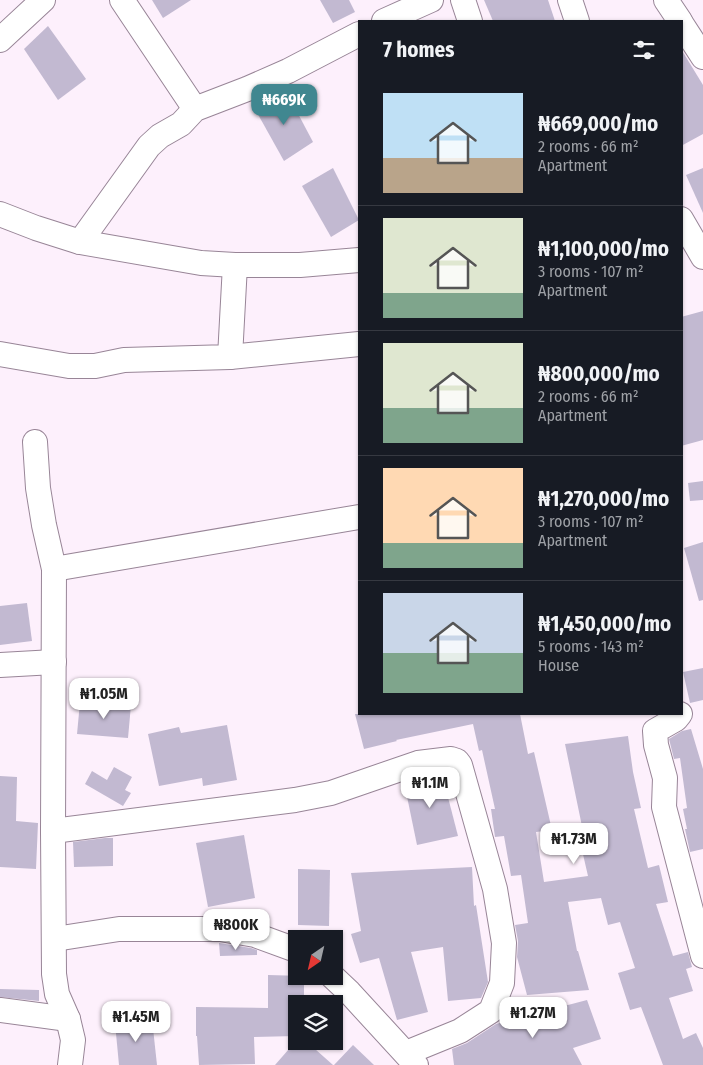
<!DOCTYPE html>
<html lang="en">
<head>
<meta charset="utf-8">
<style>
  :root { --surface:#171b24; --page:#242831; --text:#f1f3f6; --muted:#9ea1a6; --line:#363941; --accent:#408790 }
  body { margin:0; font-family:"Fira Sans Condensed",sans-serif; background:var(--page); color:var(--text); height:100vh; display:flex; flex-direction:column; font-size:19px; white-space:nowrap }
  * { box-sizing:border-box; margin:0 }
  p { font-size:16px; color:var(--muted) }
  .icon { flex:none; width:28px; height:28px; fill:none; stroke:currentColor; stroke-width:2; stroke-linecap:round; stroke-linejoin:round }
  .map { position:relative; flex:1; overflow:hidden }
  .details { position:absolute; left:358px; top:20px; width:325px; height:695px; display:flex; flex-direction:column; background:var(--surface); border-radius:0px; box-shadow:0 1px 4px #0004 }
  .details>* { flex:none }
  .needle { width:32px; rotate:214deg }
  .tools { position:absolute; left:288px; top:930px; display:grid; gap:10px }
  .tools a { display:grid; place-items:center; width:55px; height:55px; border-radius:0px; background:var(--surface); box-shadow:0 1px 4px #0004; font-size:25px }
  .price { position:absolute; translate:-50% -42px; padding:0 11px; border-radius:10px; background:#fff; color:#222; font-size:16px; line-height:32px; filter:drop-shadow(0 1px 2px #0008) }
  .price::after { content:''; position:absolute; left:50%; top:30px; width:15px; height:11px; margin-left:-8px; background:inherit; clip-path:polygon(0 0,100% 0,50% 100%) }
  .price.on { background:var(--accent); color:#fff }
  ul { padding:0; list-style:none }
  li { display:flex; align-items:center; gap:15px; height:125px; padding:0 25px }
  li+li { border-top:1px solid var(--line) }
  li span { display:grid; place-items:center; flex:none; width:140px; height:100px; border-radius:0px; color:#555 }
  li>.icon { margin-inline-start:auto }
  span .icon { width:60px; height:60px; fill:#fffc; stroke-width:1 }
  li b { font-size:21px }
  h2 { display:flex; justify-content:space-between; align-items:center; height:60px; padding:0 25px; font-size:21px }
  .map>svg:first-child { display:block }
</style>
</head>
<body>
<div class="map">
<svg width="703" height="1065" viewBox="0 0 703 1065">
  <rect width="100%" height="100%" fill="#fdf0fc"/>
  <g fill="#c2b9d1">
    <polygon points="152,0 191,0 163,18"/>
    <polygon points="320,0 349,0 355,12 333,23"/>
    <polygon points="484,0 548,0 555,21 493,21"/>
    <polygon points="48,26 86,79 58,100 24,49"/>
    <polygon points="681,49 703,85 703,134 681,146"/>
    <polygon points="286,91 313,142 284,161 255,109"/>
    <polygon points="333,168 359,220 331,237 302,186"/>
    <polygon points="703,168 703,213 686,175"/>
    <polygon points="703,311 703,440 681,446 681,317"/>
    <polygon points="703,481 703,500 690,501 688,483"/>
    <polygon points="703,542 703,600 699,601 684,548"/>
    <polygon points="27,603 32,641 0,645 0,606"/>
    <polygon points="703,668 703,700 690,703 683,672"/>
    <polygon points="80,702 131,705 128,738 77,734"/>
    <polygon points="355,714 520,714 528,754 534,752 552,830 536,832 544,882 588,876 579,837 584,836 565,744 628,736 633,772 641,808 634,809 648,868 659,865 668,902 656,904 673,956 688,952 692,967 686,969 693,991 669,998 683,1039 696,1033 703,1048 703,1065 663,1065 641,1007 630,1010 618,973 635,968 620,922 608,925 601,898 568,902 577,951 578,951 589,990 527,995 517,957 518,941 515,925 528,923 521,875 511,876 504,836 495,837 491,809 495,809 482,750 479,751 473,724 396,740 397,741 364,749"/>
    <polygon points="227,725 237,780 203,786 202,778 159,786 148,734 179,727 181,733"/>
    <polygon points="691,729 703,769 703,849 690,852 685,829 687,829 683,809 687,808 680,758 674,759 669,739 682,731"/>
    <polygon points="114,767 132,777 125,790 131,793 123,806 85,784 92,771 107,780"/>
    <polygon points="442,774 458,836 417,845 404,782 421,776"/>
    <polygon points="0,776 17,777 16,821 38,823 36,869 0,867"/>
    <polygon points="244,835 255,898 208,907 196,843"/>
    <polygon points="105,838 113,838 113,866 74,867 73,842"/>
    <polygon points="472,867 474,906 476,905 488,982 481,998 448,1001 443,947 411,952 428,1012 397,1020 379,958 360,963 351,934 361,931 351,873"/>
    <polygon points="298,869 330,870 329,926 298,925"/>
    <polygon points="219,943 251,948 257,950 257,955 220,956"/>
    <polygon points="268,975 304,976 304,1004 296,1004 296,1036 254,1037 255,1064 199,1065 197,1036 196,1036 196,1007 268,1008"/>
    <polygon points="0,989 39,990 39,1001 0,997"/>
    <polygon points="587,1000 601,1039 573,1048 582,1065 454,1065 452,1049 467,1043 496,1024"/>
    <polygon points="152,1019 157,1065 119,1065 115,1023"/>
    <polygon points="296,1041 306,1041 333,1065 275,1065"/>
    <polygon points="353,1045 374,1065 334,1065"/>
  </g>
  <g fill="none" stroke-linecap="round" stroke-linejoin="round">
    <g stroke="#988597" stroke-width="26">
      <g id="minor">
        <polyline points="122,0 195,109"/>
        <polyline points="463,0 470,21"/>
        <polyline points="570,0 577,21"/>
        <polyline points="666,0 680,21"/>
        <polyline points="384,21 431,0"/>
        <polyline points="681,23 703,57"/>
        <polyline points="0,40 43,0"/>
        <polyline points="0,214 36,228 80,242 201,263 235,265 300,265 359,260"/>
        <polyline points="681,219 703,257"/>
        <polyline points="80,242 149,146 160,136 181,124 195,109 247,89 288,71 359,34"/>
        <polyline points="0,354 69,366 95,366 124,360 230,357 235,265"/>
        <polyline points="230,357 359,344"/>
        <polyline points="35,442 38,488 44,525 54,569 53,831 54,974 57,994 68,1019 73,1040 70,1065"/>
        <polyline points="54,569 359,517"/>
        <polyline points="0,665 54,662"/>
        <polyline points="680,714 676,719 655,731 656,745 665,778 664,807 703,956"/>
        <polyline points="53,831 295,800 331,793 418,763 451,759 457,761 460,765 495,889 504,943 502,983 491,1011 460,1031 406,1053"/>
        <polyline points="55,939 119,929 220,929 255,935 296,950"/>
        <polyline points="332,976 349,992 416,1065"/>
        <polyline points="0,1010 68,1019"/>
      </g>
    </g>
    <use href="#minor" stroke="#fff" stroke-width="24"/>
  </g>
</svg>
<div class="tools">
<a><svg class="needle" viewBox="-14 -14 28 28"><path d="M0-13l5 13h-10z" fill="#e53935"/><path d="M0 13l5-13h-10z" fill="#9ea1a6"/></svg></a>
<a><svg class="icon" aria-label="layers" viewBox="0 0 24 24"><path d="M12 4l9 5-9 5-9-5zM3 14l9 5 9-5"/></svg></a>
</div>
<b class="price on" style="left:284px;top:126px">₦669K</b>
<b class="price" style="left:104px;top:720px">₦1.05M</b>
<b class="price" style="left:430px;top:809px">₦1.1M</b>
<b class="price" style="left:574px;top:865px">₦1.73M</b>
<b class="price" style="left:236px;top:951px">₦800K</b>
<b class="price" style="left:533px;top:1039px">₦1.27M</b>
<b class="price" style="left:136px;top:1043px">₦1.45M</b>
<section class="details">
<h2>7 homes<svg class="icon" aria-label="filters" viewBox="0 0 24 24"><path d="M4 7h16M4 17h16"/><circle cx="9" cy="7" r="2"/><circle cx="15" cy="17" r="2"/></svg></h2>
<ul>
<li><span style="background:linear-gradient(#bfe0f5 65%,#b9a48a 0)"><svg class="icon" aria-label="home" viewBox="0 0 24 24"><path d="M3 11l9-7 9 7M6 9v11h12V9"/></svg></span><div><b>₦669,000/mo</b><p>2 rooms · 66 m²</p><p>Apartment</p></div></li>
<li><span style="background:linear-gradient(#dfe7d0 75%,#7fa58c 0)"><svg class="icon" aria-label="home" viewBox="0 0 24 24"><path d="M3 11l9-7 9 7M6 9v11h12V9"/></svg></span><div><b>₦1,100,000/mo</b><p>3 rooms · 107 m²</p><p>Apartment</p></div></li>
<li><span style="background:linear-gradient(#dfe7d0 65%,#7fa58c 0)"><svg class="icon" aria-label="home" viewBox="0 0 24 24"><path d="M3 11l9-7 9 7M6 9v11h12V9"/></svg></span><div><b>₦800,000/mo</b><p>2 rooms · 66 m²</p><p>Apartment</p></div></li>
<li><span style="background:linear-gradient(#ffd9b3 75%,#7fa58c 0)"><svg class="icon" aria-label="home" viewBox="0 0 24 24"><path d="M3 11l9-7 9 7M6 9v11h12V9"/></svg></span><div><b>₦1,270,000/mo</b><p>3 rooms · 107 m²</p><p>Apartment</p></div></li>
<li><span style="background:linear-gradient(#c9d6e8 60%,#7fa58c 0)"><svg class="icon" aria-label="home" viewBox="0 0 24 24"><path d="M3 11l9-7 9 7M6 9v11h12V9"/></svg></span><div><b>₦1,450,000/mo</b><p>5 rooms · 143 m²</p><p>House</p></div></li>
</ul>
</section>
</div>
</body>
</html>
